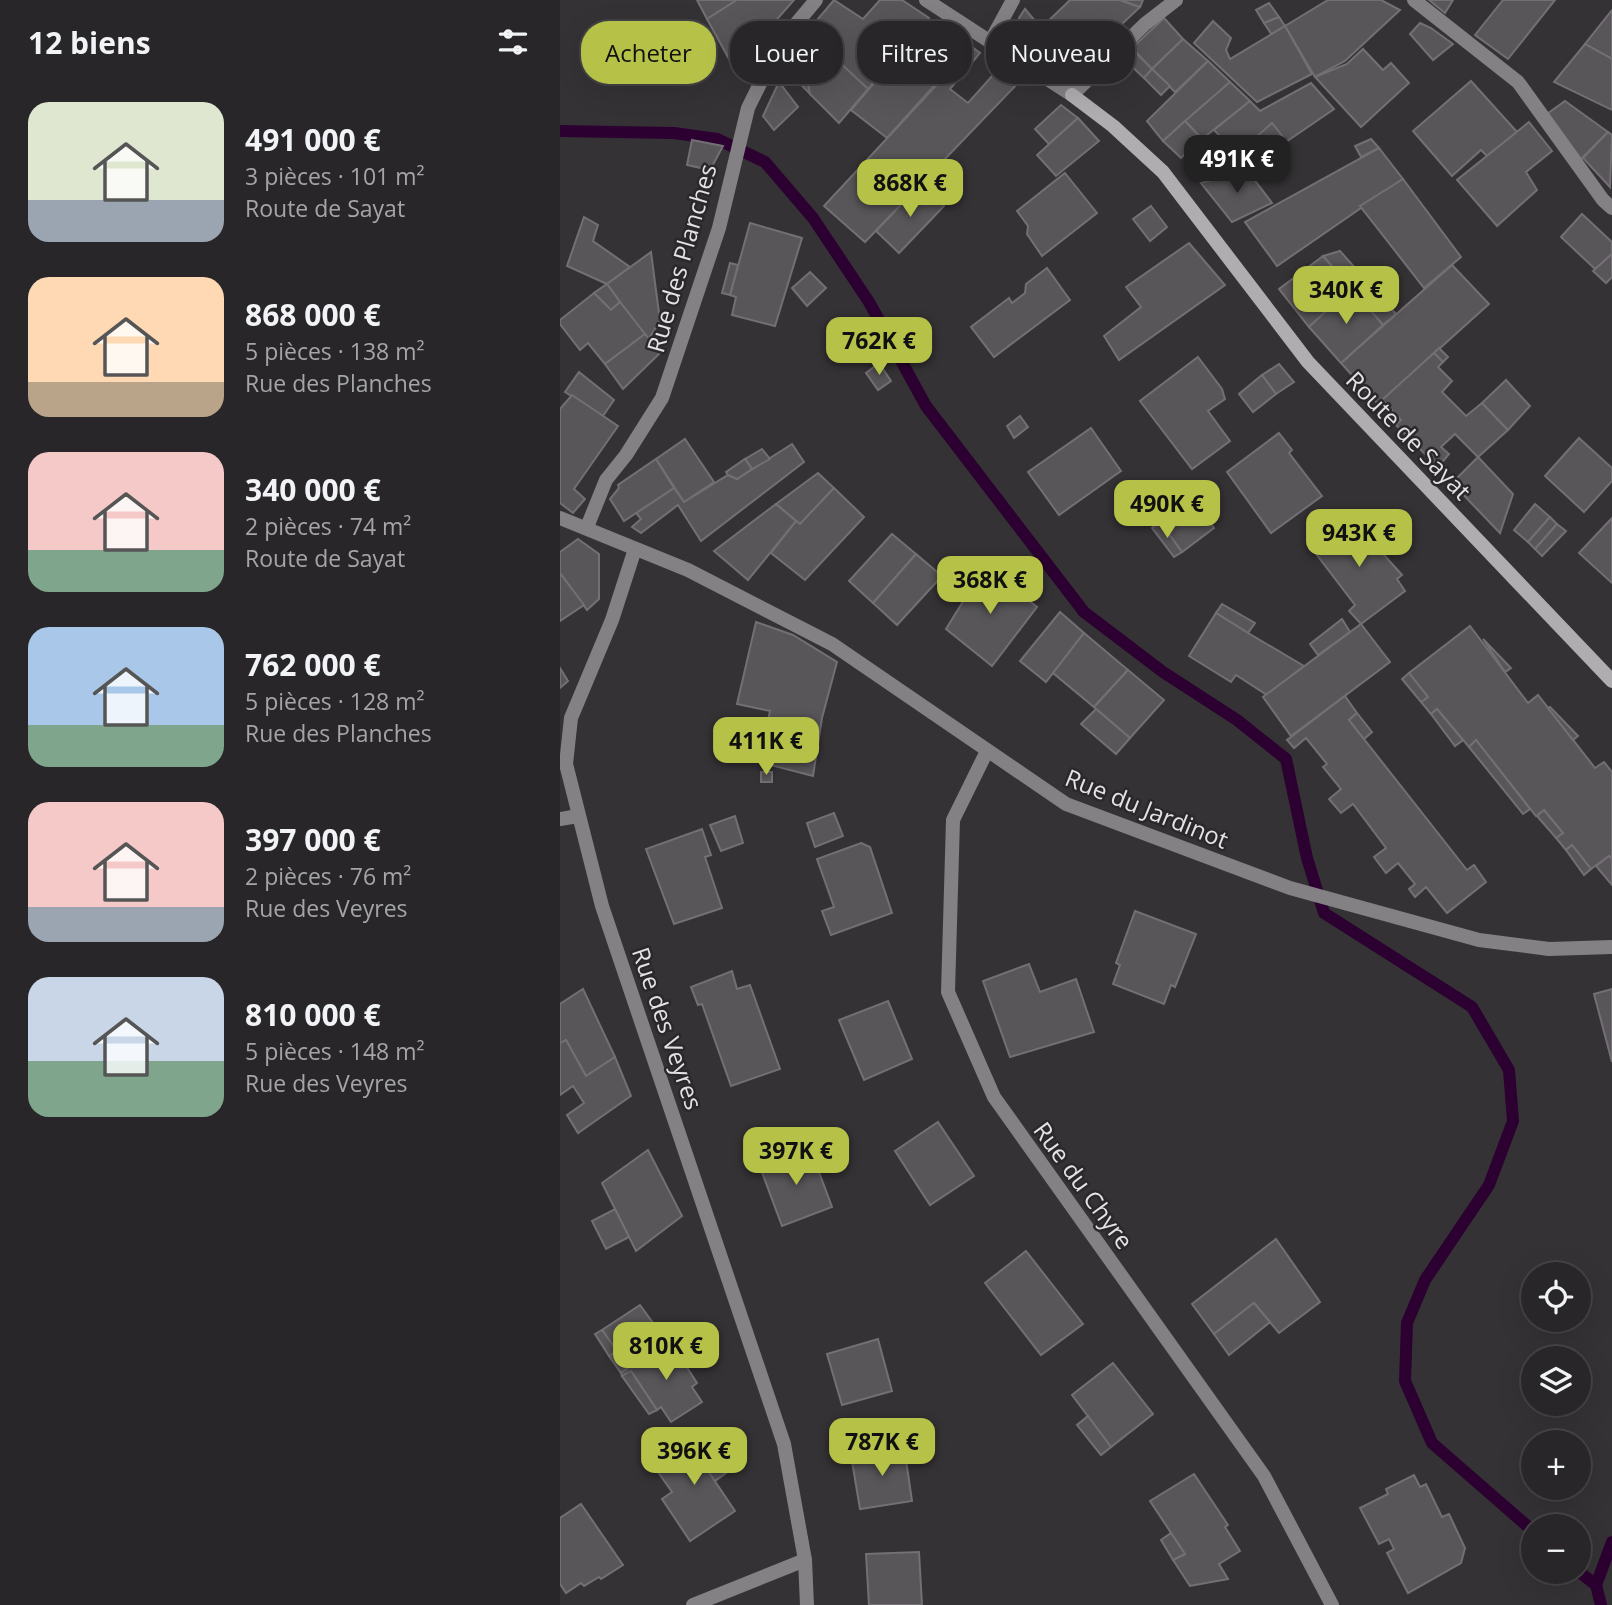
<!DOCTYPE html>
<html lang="fr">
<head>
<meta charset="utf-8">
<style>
  :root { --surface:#282628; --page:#302e30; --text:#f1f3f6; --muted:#a5a5a8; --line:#444345; --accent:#b6c148 }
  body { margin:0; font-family:"Open Sans",sans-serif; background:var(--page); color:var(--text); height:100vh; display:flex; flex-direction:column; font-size:26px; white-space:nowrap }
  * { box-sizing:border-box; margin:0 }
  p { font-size:23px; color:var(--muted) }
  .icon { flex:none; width:38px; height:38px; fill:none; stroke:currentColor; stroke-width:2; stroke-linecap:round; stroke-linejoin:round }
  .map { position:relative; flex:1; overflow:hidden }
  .side { display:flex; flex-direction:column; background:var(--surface); width:560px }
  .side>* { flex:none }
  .hud { position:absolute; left:21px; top:21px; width:665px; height:63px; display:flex; gap:14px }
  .controls { position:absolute; left:961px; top:1262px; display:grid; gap:14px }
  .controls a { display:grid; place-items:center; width:70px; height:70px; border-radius:50%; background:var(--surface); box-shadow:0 7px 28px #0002,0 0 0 2px var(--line); font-size:35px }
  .price { position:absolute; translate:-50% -60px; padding:0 16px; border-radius:14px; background:var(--accent); color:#111; font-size:23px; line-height:46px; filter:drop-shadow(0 2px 4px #0008) }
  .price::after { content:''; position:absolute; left:50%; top:42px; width:21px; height:16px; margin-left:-10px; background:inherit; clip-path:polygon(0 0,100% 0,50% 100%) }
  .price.active { background:#222; color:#fff }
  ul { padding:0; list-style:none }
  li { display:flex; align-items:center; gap:21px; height:175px; padding:0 28px }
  li span { display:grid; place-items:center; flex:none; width:196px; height:140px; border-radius:21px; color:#555 }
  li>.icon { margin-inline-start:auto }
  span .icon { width:84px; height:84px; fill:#fffc; stroke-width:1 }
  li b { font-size:30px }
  h2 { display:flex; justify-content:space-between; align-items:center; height:84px; padding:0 28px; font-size:30px }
  .pill { padding:0 24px; border-radius:28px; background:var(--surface); box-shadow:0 7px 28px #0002,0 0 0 2px var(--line); font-size:24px; line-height:63px }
  .pill.active { background:var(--accent); color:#111 }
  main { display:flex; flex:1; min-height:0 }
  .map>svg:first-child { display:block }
</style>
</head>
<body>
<main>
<section class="side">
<h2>12 biens<svg class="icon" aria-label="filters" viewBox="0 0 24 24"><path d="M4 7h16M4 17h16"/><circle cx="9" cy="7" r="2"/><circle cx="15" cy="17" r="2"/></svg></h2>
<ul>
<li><span style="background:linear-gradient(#dfe7d0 70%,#9aa5b1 0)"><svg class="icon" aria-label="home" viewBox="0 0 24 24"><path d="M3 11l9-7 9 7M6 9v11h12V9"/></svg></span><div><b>491 000 €</b><p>3 pièces · 101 m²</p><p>Route de Sayat</p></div></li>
<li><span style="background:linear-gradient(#ffd9b3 75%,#b9a48a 0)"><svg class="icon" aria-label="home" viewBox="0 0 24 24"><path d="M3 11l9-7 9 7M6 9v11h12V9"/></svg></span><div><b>868 000 €</b><p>5 pièces · 138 m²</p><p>Rue des Planches</p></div></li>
<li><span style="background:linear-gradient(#f6c9c9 70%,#7fa58c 0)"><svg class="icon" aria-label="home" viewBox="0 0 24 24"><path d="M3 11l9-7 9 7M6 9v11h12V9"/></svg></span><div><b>340 000 €</b><p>2 pièces · 74 m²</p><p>Route de Sayat</p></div></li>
<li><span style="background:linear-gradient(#a9c7e8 70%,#7fa58c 0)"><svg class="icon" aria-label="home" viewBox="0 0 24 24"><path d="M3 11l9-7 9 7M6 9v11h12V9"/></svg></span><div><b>762 000 €</b><p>5 pièces · 128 m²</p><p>Rue des Planches</p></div></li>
<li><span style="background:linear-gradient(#f6c9c9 75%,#9aa5b1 0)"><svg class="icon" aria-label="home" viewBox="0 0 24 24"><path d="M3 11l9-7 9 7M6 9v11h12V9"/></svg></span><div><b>397 000 €</b><p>2 pièces · 76 m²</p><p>Rue des Veyres</p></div></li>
<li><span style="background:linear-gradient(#c9d6e8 60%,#7fa58c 0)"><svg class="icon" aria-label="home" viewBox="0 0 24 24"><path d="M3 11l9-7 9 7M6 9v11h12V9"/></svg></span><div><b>810 000 €</b><p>5 pièces · 148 m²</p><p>Rue des Veyres</p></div></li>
</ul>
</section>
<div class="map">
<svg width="1052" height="1605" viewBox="0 0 1052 1605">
  <rect width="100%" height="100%" fill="#353235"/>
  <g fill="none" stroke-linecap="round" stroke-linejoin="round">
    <g stroke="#2c0131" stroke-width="12">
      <polyline points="0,131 114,133 157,139 205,162 253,218 309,302 366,406 524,612 603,672 677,720 726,759 747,858 764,913 912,1007 949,1070 953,1121 929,1185 865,1280 847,1323 845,1381 872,1443 973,1531"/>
      <polyline points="1018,1571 1036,1585 1041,1605"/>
      <polyline points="1036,1585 1052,1542"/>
    </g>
  </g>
  <g fill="#59565a" stroke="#736f74" stroke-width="2">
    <polygon points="137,0 177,0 147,19"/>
    <polygon points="177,0 234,0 174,68 147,19"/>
    <polygon points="274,0 303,19 320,0 342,0 369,18 308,89 247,32"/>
    <polygon points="510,0 560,0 580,7 524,60 505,63 462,30 459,18 465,9 481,28"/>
    <polygon points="560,0 583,0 580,7"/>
    <polygon points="768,0 821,0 840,10 785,61 755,77 725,26"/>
    <polygon points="869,0 893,0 885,13"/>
    <polygon points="943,0 995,0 948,59 915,35"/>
    <polygon points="709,3 719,17 704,23 696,10"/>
    <polygon points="1052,10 1052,59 1025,44"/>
    <polygon points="719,17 725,26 712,35 704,23"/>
    <polygon points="604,18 623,39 592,69 572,48"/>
    <polygon points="653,21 671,38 666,50 670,59 725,26 752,74 697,102 634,43"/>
    <polygon points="860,23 871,28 893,44 873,60 850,34"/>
    <polygon points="116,31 138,76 95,80 89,35"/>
    <polygon points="247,32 308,89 279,123 250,94 247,81 256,70 235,48"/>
    <polygon points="398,38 412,47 380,79 368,69"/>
    <polygon points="623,39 648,61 615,92 592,69"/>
    <polygon points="1025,44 1052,59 1052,110 994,82"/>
    <polygon points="412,47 420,53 390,89 408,103 441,66 461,80 305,242 264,206"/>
    <polygon points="235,48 256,70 247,81 250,94 226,69"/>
    <polygon points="343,49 380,79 327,138 291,110"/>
    <polygon points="803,49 823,70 831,63 849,83 801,127 755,77 787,64"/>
    <polygon points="577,54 592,69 584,78 568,63"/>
    <polygon points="648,61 670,82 603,141 587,121"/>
    <polygon points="592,69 610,86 601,95 584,78"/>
    <polygon points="911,81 957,132 927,156 921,150 892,176 853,131"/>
    <polygon points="219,82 238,107 214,130 203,116"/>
    <polygon points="670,82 690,101 642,139 625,121"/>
    <polygon points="751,83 774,109 726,142 712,123 678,154 654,130 690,101 700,111"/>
    <polygon points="1005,101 1048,132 1020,160 987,114"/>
    <polygon points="501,105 518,118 489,144 475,129"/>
    <polygon points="518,118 539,141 496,176 477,155"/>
    <polygon points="625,121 642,139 621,158 603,141"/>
    <polygon points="969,122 992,151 966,172 977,190 937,226 897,180"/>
    <polygon points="712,123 723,137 700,144 695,138"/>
    <polygon points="1048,132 1052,135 1050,187 1023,158"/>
    <polygon points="811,139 819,148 801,157 795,146"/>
    <polygon points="132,140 163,146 150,170 127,165"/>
    <polygon points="819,148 843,179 717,266 685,222"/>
    <polygon points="687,170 712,203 672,222 641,183"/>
    <polygon points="505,173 537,213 482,256 467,234 468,226 457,211"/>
    <polygon points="843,179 901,257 864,288 800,206"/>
    <polygon points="360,185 384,206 339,253 316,231"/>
    <polygon points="591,206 607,227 590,241 573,219"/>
    <polygon points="1022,214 1052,242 1052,254 1035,269 1001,237"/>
    <polygon points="24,217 38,225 33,241 70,267 47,284 7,266"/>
    <polygon points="190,223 242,238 215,326 172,315 176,297 170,295"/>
    <polygon points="629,243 665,285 559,360 544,336 581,307 566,287"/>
    <polygon points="780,251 812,287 799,298 763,256"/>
    <polygon points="91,252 100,321 88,340 47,284"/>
    <polygon points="1052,254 1052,277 1046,283 1033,271"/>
    <polygon points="763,256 791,288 749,327 719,289"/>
    <polygon points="170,263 178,265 170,295 162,293"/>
    <polygon points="892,265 929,304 818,404 781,363"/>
    <polygon points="487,268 510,300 434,357 411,327 449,298 452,303 465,293 466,284"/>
    <polygon points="250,272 266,288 247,306 232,288"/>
    <polygon points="47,284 60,302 51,310 34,293"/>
    <polygon points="812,287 836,314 823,325 799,298"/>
    <polygon points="791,288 823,325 781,363 749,327"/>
    <polygon points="34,293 51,310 60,302 85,334 45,364 28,343 20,350 0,324 0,320"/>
    <polygon points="85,334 101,352 63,389 45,364"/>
    <polygon points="879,348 888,357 883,362 874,353"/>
    <polygon points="874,353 883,362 878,367 892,381 882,392 906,416 922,403 948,430 918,457 895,434 881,447 889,454 878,467 836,425 841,420 822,400"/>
    <polygon points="638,357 662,389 665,399 648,411 670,441 632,469 580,401"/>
    <polygon points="319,363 331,381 318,390 306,373"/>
    <polygon points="719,364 734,382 716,394 702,375"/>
    <polygon points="19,372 54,400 43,416 5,392"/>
    <polygon points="702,375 716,394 693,412 679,394"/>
    <polygon points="946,380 970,406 948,430 922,403"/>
    <polygon points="12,395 58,426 14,489 25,499 13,513 0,503 0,409"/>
    <polygon points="460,416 468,427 454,438 447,426"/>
    <polygon points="531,428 561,471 499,515 468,472"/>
    <polygon points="719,433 732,450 729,453 762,496 711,533 667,472"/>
    <polygon points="1019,438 1052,468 1052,481 1024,512 985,476"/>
    <polygon points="125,439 154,482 124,502 96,459"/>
    <polygon points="232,444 244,462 141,541 118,505 81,533 72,527 81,519 76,513 114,488 124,502 168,475 177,479"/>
    <polygon points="202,449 210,459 192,469 185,459"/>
    <polygon points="918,457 953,494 940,533 892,483"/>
    <polygon points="96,459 114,488 64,521 50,499 59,488 58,485"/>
    <polygon points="185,459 192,469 177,479 168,475 166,472"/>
    <polygon points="258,473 274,488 240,524 216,504"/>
    <polygon points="274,488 304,517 245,580 211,553 236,521 240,524"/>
    <polygon points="644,489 658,510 647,518 654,528 622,552 600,522"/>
    <polygon points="216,504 236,521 188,580 154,551"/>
    <polygon points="975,504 990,517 968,542 954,530"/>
    <polygon points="795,514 815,542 812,545 790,517"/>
    <polygon points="790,517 842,575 837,579 845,591 801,624 789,611 795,605 750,546"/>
    <polygon points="990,517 997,524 975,549 968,542"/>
    <polygon points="1052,518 1052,583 1019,553"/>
    <polygon points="600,522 622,552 614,557 592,528"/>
    <polygon points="997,524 1006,531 982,556 975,549"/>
    <polygon points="332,534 356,554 313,603 289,581"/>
    <polygon points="18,539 39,554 39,599 27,610 0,573 0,552"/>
    <polygon points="356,554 382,576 337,625 313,603"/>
    <polygon points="425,566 477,607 432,666 386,629"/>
    <polygon points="0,573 24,605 0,621"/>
    <polygon points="662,604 695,623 688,633 656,613"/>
    <polygon points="500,612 524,633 486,682 460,661"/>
    <polygon points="656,613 688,633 744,666 707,695 676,675 671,682 629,656"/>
    <polygon points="782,619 790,632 758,655 750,644"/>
    <polygon points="196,622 233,635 277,662 262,718 253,776 199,762 210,711 177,704"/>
    <polygon points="801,624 830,662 731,736 703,697"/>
    <polygon points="910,626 968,703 978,695 1035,768 1044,762 1052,772 1052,859 1049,856 1031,869 1012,845 1006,850 996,838 1003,833 984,810 976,816 916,740 909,747 877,709 871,714 861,702 868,697 849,673"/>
    <polygon points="524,633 568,670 534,707 493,673"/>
    <polygon points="923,639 951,668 945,672"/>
    <polygon points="0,668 8,681 0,688"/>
    <polygon points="568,670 604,700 570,738 534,707"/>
    <polygon points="849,673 868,697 861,702 842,679"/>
    <polygon points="785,696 797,713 789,720 907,870 914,865 926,882 887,913 866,887 855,897 849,889 855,884 838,863 826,873 814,857 826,848 793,804 781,813 769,799 781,789 763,767 767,764 746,738 734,748 727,740"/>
    <polygon points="990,707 1018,736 1013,740 988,708"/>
    <polygon points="536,709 570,738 556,754 521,724"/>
    <polygon points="877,709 903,740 895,746 871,714"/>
    <polygon points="797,713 812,732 804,739 789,720"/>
    <polygon points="916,740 970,809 963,814 909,747"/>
    <rect x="201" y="772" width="11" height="10"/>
    <polygon points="984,810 1003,833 996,838 977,816"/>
    <polygon points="274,813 283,836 255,847 247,823"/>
    <polygon points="175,816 183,843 161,851 150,825"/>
    <polygon points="142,829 151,855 145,857 162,908 114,924 86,849"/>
    <polygon points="301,843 310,847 332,913 271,935 262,911 274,907 257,859"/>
    <polygon points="1012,845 1031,869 1024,875 1006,850"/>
    <polygon points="1049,856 1052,859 1052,885 1036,866"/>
    <polygon points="575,911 636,934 615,987 611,985 604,1004 553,984 560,965 556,963"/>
    <polygon points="469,964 480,992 516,979 534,1032 450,1057 423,981"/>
    <polygon points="172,971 177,989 190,985 220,1069 171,1086 142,1004 138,1005 131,987"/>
    <polygon points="23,989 55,1057 26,1076 6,1040 0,1043 0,1004"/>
    <polygon points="1052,989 1052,1062 1034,994"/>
    <polygon points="328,1001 352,1059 304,1080 279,1020"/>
    <polygon points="6,1040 26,1076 55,1057 71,1096 18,1133 7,1115 24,1103 13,1086 0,1095 0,1043"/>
    <polygon points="378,1122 414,1176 370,1205 335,1151"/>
    <polygon points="250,1148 272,1207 222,1226 200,1167"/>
    <polygon points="88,1150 122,1216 76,1251 42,1183"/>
    <polygon points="55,1209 69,1237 46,1249 32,1221"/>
    <polygon points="716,1239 760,1302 719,1333 694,1303 654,1334 632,1304"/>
    <polygon points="466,1251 523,1324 481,1355 425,1283"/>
    <polygon points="694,1303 710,1322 669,1355 654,1334"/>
    <polygon points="80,1305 101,1334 98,1336 103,1344 61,1373 49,1356 57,1351 42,1330"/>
    <polygon points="42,1330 57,1351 49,1356 35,1334"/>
    <polygon points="318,1339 332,1391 282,1405 267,1354"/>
    <polygon points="103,1344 106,1347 112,1344 137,1383 132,1387 142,1402 111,1422 101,1407 97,1410 71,1371 62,1376 61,1373"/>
    <polygon points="553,1363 593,1414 551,1447 512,1395"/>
    <polygon points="71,1371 97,1410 89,1414 62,1376"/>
    <polygon points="528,1416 551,1447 541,1455 517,1425"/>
    <polygon points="133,1429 158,1463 148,1471 175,1511 130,1541 102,1499 112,1492 98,1472 118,1457 109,1443"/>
    <polygon points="109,1443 118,1457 98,1472 89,1458"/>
    <polygon points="344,1446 352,1501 300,1509 291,1455"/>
    <polygon points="158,1463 166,1473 155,1481 148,1471"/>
    <polygon points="634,1474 668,1525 665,1527 680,1551 659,1564 668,1579 630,1586 613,1560 625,1554 590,1501"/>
    <polygon points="854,1475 860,1487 866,1484 882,1517 889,1514 905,1548 901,1563 848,1593 827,1553 834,1549 829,1539 819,1544 800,1508 828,1494 826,1489"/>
    <polygon points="21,1504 63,1565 41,1579 39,1577 24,1586 21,1583 6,1593 0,1584 0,1518"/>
    <polygon points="611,1533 625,1554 613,1560 601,1540"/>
    <polygon points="359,1552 362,1605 309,1605 306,1554"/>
  </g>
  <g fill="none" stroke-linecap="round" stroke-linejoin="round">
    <g stroke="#838183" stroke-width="14">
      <polyline points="430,42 453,0"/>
      <polyline points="0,819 18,816"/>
    </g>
    <g stroke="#838183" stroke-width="14">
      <polyline points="366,0 512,95 585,24 616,0"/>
      <polyline points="854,0 958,82 1043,200 1052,208"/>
      <polyline points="0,518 128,570 272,644 506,804 730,888 919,940 989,949 1052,947"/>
      <polyline points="27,527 46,480 66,455 102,398 159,228 188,108 220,43 256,0"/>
      <polyline points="75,549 52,620 11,718 6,764 42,906 224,1444 245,1560 247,1605"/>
      <polyline points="427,751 393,820 388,992 434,1097 704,1476 772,1605"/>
      <polyline points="133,1605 245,1560"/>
    </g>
    <polyline stroke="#b0adb0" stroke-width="14" points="512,95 553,126 603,172 748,362 1052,681"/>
  </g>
  <g text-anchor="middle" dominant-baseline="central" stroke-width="5" stroke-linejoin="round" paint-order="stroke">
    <g font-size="24" fill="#e4e2e4" stroke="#2b282b">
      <text transform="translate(121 258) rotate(-74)">Rue des Planches</text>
      <text transform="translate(849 435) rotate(46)">Route de Sayat</text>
      <text transform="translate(587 808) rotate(22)">Rue du Jardinot</text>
      <text transform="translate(108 1028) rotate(71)">Rue des Veyres</text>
      <text transform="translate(524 1185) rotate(54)">Rue du Chyre</text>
    </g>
  </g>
</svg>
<div class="controls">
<a><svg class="icon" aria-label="locate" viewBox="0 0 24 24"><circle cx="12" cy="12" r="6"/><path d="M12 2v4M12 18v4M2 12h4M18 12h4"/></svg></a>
<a><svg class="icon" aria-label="layers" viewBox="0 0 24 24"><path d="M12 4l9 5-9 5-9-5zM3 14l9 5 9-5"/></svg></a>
<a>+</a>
<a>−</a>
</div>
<b class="price active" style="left:677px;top:195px">491K €</b>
<b class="price" style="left:350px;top:219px">868K €</b>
<b class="price" style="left:786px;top:326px">340K €</b>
<b class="price" style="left:319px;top:377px">762K €</b>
<b class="price" style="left:607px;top:540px">490K €</b>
<b class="price" style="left:799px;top:569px">943K €</b>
<b class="price" style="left:430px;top:616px">368K €</b>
<b class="price" style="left:206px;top:777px">411K €</b>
<b class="price" style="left:236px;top:1187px">397K €</b>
<b class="price" style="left:106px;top:1382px">810K €</b>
<b class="price" style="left:322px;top:1478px">787K €</b>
<b class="price" style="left:134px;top:1487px">396K €</b>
<div class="hud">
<a class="pill active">Acheter</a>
<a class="pill">Louer</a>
<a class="pill">Filtres</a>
<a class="pill">Nouveau</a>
</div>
</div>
</main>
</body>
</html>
